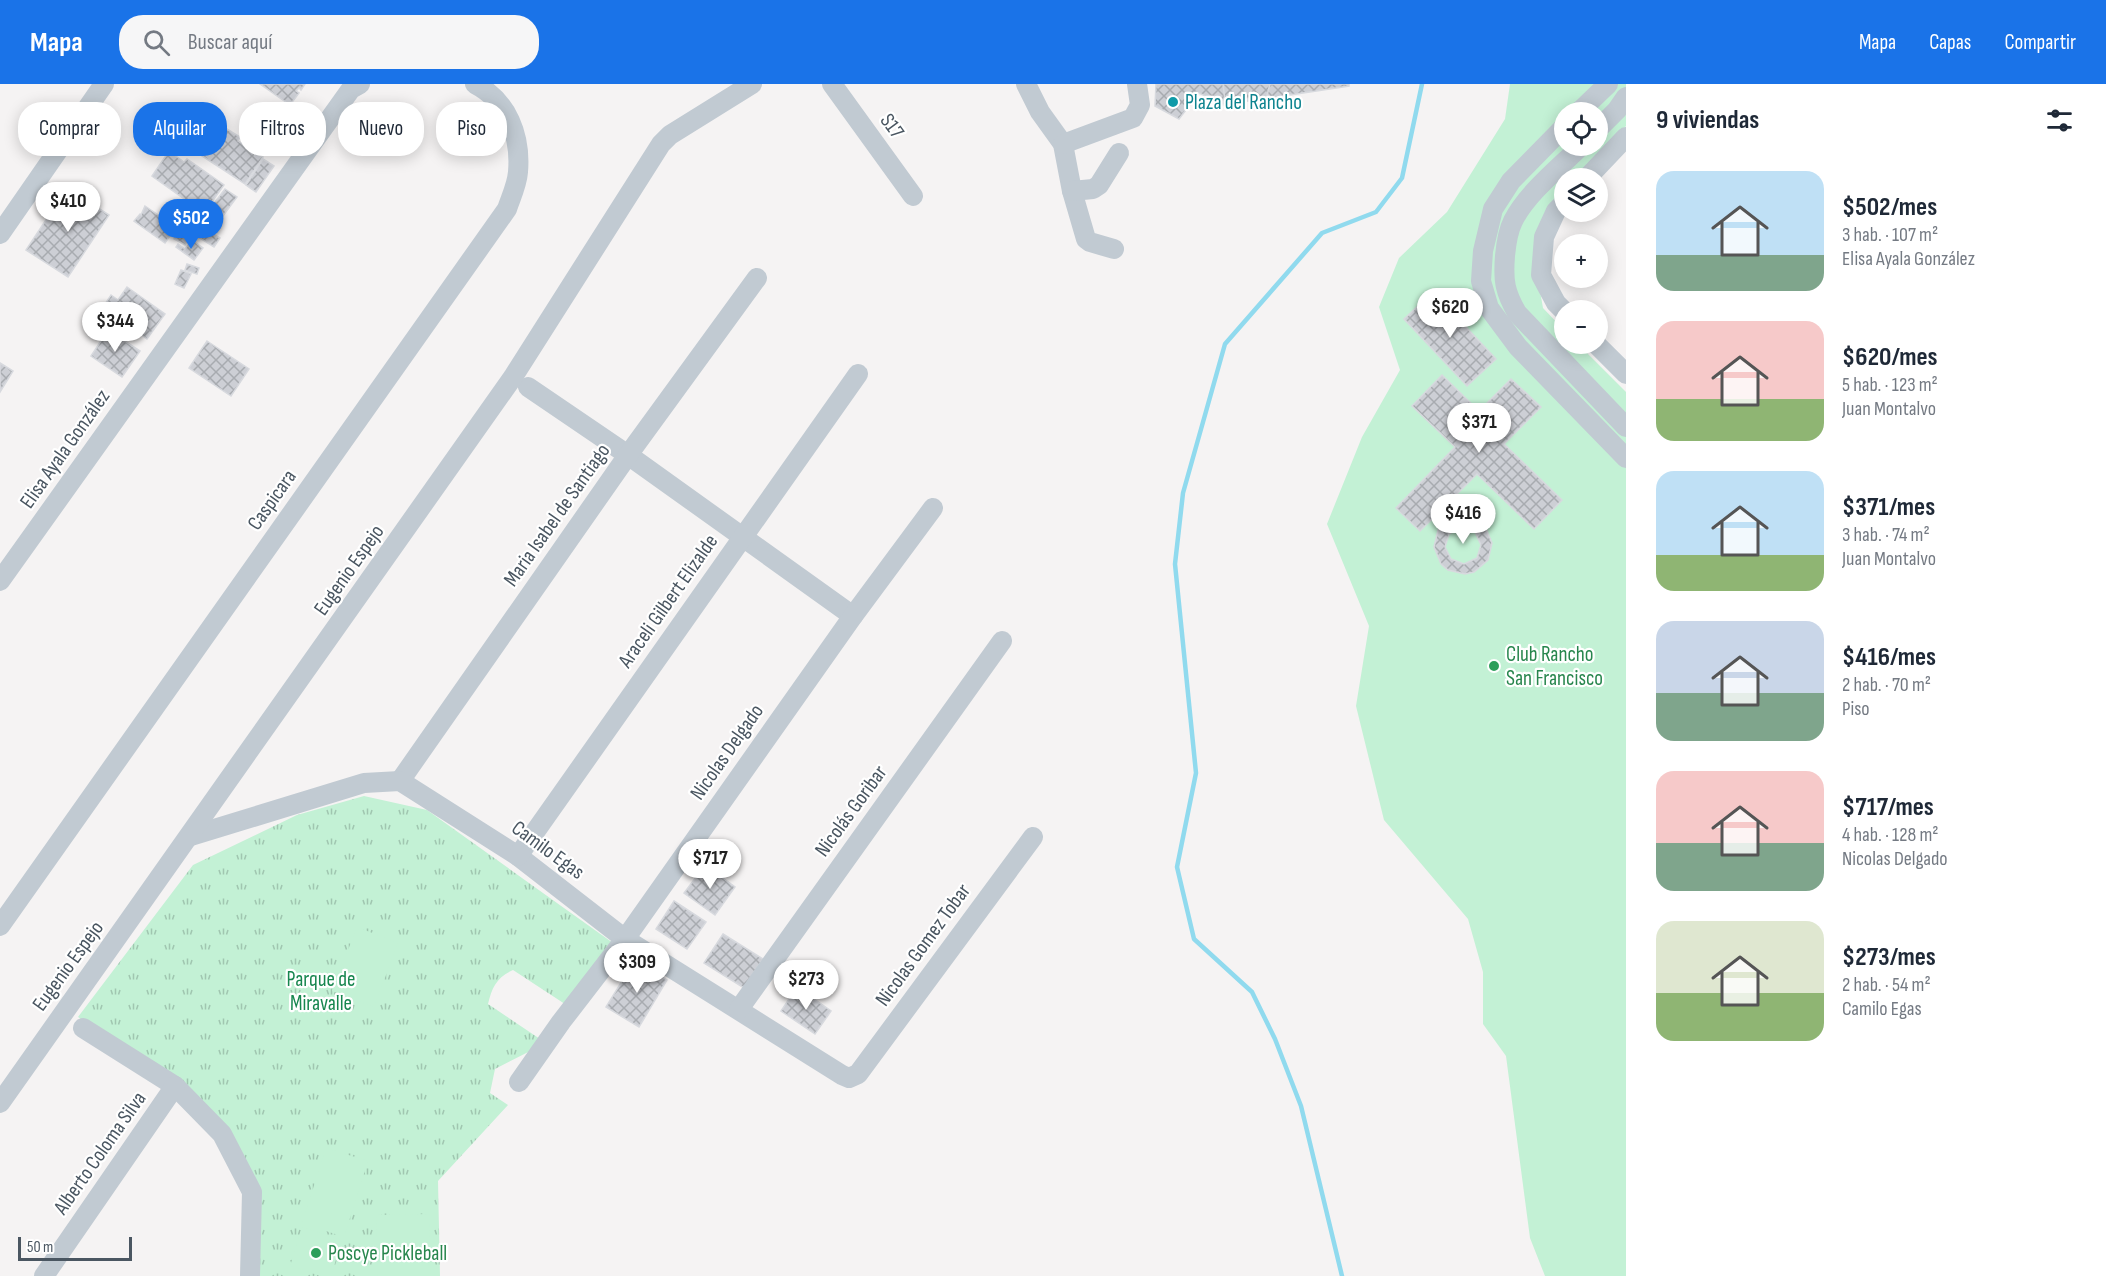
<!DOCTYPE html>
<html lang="es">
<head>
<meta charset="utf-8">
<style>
  :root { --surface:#fff; --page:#f6f6f7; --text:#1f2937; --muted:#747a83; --accent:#1a73e8 }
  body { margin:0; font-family:"Sofia Sans Condensed",sans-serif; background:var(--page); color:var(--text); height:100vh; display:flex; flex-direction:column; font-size:22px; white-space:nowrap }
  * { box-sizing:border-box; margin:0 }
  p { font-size:20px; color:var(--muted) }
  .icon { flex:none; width:33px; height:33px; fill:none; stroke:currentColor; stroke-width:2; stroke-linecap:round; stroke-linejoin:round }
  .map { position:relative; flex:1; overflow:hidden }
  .drawer { display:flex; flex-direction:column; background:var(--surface); width:480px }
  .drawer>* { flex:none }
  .top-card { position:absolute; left:18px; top:18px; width:570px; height:54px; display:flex; gap:12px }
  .controls { position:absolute; left:1554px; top:18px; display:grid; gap:12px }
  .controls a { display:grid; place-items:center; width:54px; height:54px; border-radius:50%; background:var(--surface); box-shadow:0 3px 15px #0003; font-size:30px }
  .scale { position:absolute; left:18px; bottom:15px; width:114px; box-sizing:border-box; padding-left:6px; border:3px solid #4a5661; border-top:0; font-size:16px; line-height:21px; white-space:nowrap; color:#4a5661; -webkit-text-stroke:4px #fff; paint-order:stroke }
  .price { position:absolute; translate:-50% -51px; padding:0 14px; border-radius:21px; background:#fff; color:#222; font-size:20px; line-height:39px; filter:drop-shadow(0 2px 3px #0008) }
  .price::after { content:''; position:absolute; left:50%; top:36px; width:18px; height:14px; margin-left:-9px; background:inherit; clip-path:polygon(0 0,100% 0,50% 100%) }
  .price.current { background:var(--accent); color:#fff }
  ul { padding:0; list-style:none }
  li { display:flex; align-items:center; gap:18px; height:150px; padding:0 30px }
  li span { display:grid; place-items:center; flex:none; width:168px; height:120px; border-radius:18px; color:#555 }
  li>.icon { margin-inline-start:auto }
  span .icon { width:72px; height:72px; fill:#fffc; stroke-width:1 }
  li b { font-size:26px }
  h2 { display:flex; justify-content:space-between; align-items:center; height:72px; padding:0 30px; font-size:26px }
  .chip { padding:0 21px; border-radius:24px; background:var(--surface); box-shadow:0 3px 15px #0003; font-size:21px; line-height:54px }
  .chip.current { background:var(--accent); color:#fff }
  header { display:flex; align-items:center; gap:36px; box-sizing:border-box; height:84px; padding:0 30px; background:var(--accent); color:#fff }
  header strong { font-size:28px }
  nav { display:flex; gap:33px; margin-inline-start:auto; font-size:21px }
  .search { width:420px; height:54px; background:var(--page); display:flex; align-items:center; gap:15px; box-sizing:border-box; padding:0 21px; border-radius:24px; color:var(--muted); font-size:22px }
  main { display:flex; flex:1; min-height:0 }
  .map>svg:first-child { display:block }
</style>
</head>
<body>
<header>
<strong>Mapa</strong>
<div class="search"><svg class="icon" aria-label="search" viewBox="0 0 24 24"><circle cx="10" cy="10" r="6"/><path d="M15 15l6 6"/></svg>Buscar aquí</div>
<nav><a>Mapa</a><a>Capas</a><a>Compartir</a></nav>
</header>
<main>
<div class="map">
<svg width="1626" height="1192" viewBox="0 0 1626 1192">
  <defs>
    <pattern id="park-tufts" width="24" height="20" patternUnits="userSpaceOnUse" patternTransform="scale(1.5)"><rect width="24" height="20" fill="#c3f1d5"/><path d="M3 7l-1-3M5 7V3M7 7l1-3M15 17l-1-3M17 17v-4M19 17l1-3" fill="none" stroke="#a0c6b0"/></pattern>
    <pattern id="building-cross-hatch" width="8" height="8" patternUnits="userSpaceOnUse" patternTransform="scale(1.5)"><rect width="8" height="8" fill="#cdcfd5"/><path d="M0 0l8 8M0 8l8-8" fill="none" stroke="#a8abb0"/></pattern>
  </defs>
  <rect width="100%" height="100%" fill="#f5f3f3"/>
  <path fill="url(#park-tufts)" d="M364,712L427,726L613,859L571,924L513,886C497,893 492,903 488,920L546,959L495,985L490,1009L508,1021L438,1097L440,1192H250L252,1115L178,998L78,933L193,781L297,731Z"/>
  <g fill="#c3f1d5" fill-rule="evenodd">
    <path d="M1510,0H1626V42L1582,94H1564V115L1534,173L1543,224L1564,246V260H1578L1626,308V1192H1545L1530,1154L1506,972L1483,940V888L1468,835L1384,736L1356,622L1369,542L1327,440L1362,353L1400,286L1379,223L1399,174L1447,128L1505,35ZM1564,28H1598V62H1564Z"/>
    <polygon points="357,843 398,859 374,923 332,907"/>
    <polygon points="326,1064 368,1077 344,1153 302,1139"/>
    <polygon points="429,1130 431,1192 378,1192 376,1131"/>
    <polygon points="302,1143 342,1156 331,1192 321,1192 290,1182"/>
  </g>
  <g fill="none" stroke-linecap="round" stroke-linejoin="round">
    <polyline stroke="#90daee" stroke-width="4.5" points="1342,1192 1301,1022 1275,955 1252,908 1194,855 1177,783 1196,689 1175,480 1183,409 1225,260 1322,149 1376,128 1402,94 1422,0"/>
  </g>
  <g fill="url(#building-cross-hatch)" stroke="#d7d9de" stroke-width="1.5" fill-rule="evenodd">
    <polygon points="260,0 305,0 301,6 299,4 296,7 299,9 290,21"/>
    <polygon points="1156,0 1349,0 1349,2 1223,21 1199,9 1179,35 1155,22"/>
    <polygon points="1223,0 1270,0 1266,15 1225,16"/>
    <polygon points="194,29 224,49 227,45 240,53 238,57 263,73 245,100 176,55"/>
    <polygon points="169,67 184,78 187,75 224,101 204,129 152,92"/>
    <polygon points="263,75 274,82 256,108 246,101"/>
    <polygon points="67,104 109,131 68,193 26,166"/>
    <polygon points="225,105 237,113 220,136 208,127"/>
    <polygon points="145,122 167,137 163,142 172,149 165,159 134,137 140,130 141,131"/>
    <polygon points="165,122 179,131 174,138 160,129"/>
    <polygon points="200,142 220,154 214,163 195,151"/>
    <polygon points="177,149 188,155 185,161 174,155"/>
    <polygon points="192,156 203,164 194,176 176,163 178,160 185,165"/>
    <polygon points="187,180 199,184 197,190 185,186"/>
    <polygon points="181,186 191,190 184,204 175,200"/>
    <polygon points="127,203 165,230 147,255 103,223 111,211 118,216"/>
    <polygon points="1433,208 1496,275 1467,302 1404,235"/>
    <polygon points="108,246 140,267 122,293 91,272"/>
    <polygon points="207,257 249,285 231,312 189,284"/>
    <polygon points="0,279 13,287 0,308"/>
    <polygon points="1442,291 1479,327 1511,295 1541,323 1504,360 1562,416 1534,445 1477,390 1420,447 1396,424 1455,363 1412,322"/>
    <path d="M1461,432L1470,433L1485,442L1492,459L1488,476L1474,488L1465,490L1448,486L1441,480L1434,463L1438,446L1444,439ZM1462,443L1475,448L1481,461L1477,474L1464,480L1451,475L1445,463L1449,450Z"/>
    <polygon points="705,781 735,803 715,831 684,809"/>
    <polygon points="674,817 706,838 687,865 656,845"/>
    <polygon points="723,850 763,875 744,904 704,879"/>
    <polygon points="635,876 667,896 639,943 606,923"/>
    <polygon points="797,903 831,927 815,950 781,927"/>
  </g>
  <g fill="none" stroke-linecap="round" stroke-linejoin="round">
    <g stroke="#c1cad2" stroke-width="20">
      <polyline points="832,0 913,112"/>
      <polyline points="1026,0 1040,28 1063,60 1072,107 1086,155 1090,158 1114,165"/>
      <polyline points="1579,28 1608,0"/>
      <polyline points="1564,43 1511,97 1493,125 1483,167 1481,197 1489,224 1518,263 1626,374"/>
      <polyline points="1598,45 1617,26 1626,13"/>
      <polyline points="1063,60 1133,34 1140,21 1137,0"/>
      <path d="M1581,62C1560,83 1527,109 1513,137C1508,147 1506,161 1505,172C1503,197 1505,208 1517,229L1626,343"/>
      <polyline points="1587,94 1626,53"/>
      <polyline points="1072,107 1093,105 1099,101 1119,69"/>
      <polyline points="1564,119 1556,127 1544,153 1541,191 1556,219 1564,227"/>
      <polyline points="0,150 104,0"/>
      <polyline points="1596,260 1626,290"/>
      <polyline points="528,303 628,371 853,532"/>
      <polyline points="0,497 351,5 360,0"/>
      <polyline points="400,697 628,371 757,194"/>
      <polyline points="191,752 364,699 400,697 518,772 625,855 842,991 849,994 858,990 1033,753"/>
      <polyline points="518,772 858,290"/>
      <path d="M0,842L507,125C511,113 517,101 518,88C521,52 508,17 475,0"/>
      <polyline points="739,925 1002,557"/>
      <polyline points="83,944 175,1002 222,1050 252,1108 250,1192"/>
      <polyline points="519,998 561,938 625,855 853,532 933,424"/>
      <polyline points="0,1019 513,293 661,60 670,51 752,0"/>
      <polyline points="44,1192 175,1002"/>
    </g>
  </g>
  <circle fill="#0f9aa8" stroke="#fff" stroke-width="2" cx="1173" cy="18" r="6"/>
  <g fill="#2e9e5b" stroke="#fff" stroke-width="2">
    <circle cx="1494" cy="582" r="6"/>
    <circle cx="316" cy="1169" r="6"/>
  </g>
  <g text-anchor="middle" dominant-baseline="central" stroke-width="4.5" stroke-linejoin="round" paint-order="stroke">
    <g font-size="21" fill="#0d838f" stroke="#fff" text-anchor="start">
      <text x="1185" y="18">Plaza del Rancho</text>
    </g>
    <g font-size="21" fill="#4a5661" stroke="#fff">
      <text transform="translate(892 42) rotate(54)">S17</text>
      <text transform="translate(65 365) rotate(-55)">Elisa Ayala González</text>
      <text transform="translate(272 416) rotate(-55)">Caspicara</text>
      <text transform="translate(557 431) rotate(-55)">Maria Isabel de Santiago</text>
      <text transform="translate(349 486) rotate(-55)">Eugenio Espejo</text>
      <text transform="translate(668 517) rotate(-55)">Araceli Gilbert Elizalde</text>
      <text transform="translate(727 668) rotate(-55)">Nicolas Delgado</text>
      <text transform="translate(851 727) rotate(-54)">Nicolás Goribar</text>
      <text transform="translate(548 766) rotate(36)">Camilo Egas</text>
      <text transform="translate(923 861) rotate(-54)">Nicolas Gomez Tobar</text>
      <text transform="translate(68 882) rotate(-54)">Eugenio Espejo</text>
      <text transform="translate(100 1069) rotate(-55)">Alberto Coloma Silva</text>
    </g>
    <g font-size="21" fill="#27864d" stroke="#fff" text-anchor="start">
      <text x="1506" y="570">Club Rancho<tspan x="1506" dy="24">San Francisco</tspan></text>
      <text x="328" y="1169">Poscye Pickleball</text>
    </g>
    <g font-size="21" fill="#17864f" stroke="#fff">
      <text x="321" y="895">Parque de<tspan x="321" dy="24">Miravalle</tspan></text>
    </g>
  </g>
</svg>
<div class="controls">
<a><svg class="icon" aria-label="locate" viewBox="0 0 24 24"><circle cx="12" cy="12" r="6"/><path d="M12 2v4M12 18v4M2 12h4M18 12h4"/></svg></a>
<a><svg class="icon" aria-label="layers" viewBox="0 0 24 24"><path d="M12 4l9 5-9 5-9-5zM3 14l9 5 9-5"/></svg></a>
<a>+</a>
<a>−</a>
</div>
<div class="scale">50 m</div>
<b class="price" style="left:68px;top:149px">$410</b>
<b class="price current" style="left:191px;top:166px">$502</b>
<b class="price" style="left:1450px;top:255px">$620</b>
<b class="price" style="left:115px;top:269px">$344</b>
<b class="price" style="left:1479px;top:370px">$371</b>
<b class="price" style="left:1463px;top:461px">$416</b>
<b class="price" style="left:710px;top:806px">$717</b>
<b class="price" style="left:637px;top:910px">$309</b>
<b class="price" style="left:806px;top:927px">$273</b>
<div class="top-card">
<a class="chip">Comprar</a>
<a class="chip current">Alquilar</a>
<a class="chip">Filtros</a>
<a class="chip">Nuevo</a>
<a class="chip">Piso</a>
</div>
</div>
<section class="drawer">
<h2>9 viviendas<svg class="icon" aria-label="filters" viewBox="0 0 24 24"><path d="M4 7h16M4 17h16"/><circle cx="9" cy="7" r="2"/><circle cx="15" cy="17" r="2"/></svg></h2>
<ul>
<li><span style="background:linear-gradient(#bfe0f5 70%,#7fa58c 0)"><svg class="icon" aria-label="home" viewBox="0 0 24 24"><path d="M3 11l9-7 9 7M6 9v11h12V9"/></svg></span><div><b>$502/mes</b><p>3 hab. · 107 m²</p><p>Elisa Ayala González</p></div></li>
<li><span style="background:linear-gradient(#f6c9c9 65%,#8fb573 0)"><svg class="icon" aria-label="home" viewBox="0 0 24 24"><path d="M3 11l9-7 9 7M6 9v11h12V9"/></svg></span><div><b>$620/mes</b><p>5 hab. · 123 m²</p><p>Juan Montalvo</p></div></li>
<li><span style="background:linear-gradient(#bfe0f5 70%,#8fb573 0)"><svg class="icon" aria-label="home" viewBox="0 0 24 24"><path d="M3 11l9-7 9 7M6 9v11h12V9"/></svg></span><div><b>$371/mes</b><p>3 hab. · 74 m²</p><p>Juan Montalvo</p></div></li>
<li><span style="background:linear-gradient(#c9d6e8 60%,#7fa58c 0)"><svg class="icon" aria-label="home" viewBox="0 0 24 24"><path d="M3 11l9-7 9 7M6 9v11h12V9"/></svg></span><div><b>$416/mes</b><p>2 hab. · 70 m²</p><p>Piso</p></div></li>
<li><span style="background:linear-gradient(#f6c9c9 60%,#7fa58c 0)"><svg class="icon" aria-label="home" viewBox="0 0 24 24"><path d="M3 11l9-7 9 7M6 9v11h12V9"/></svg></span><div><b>$717/mes</b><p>4 hab. · 128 m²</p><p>Nicolas Delgado</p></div></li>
<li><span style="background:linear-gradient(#dfe7d0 60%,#8fb573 0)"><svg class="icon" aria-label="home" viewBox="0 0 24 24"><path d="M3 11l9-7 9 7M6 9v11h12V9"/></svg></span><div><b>$273/mes</b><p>2 hab. · 54 m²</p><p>Camilo Egas</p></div></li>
</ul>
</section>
</main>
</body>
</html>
